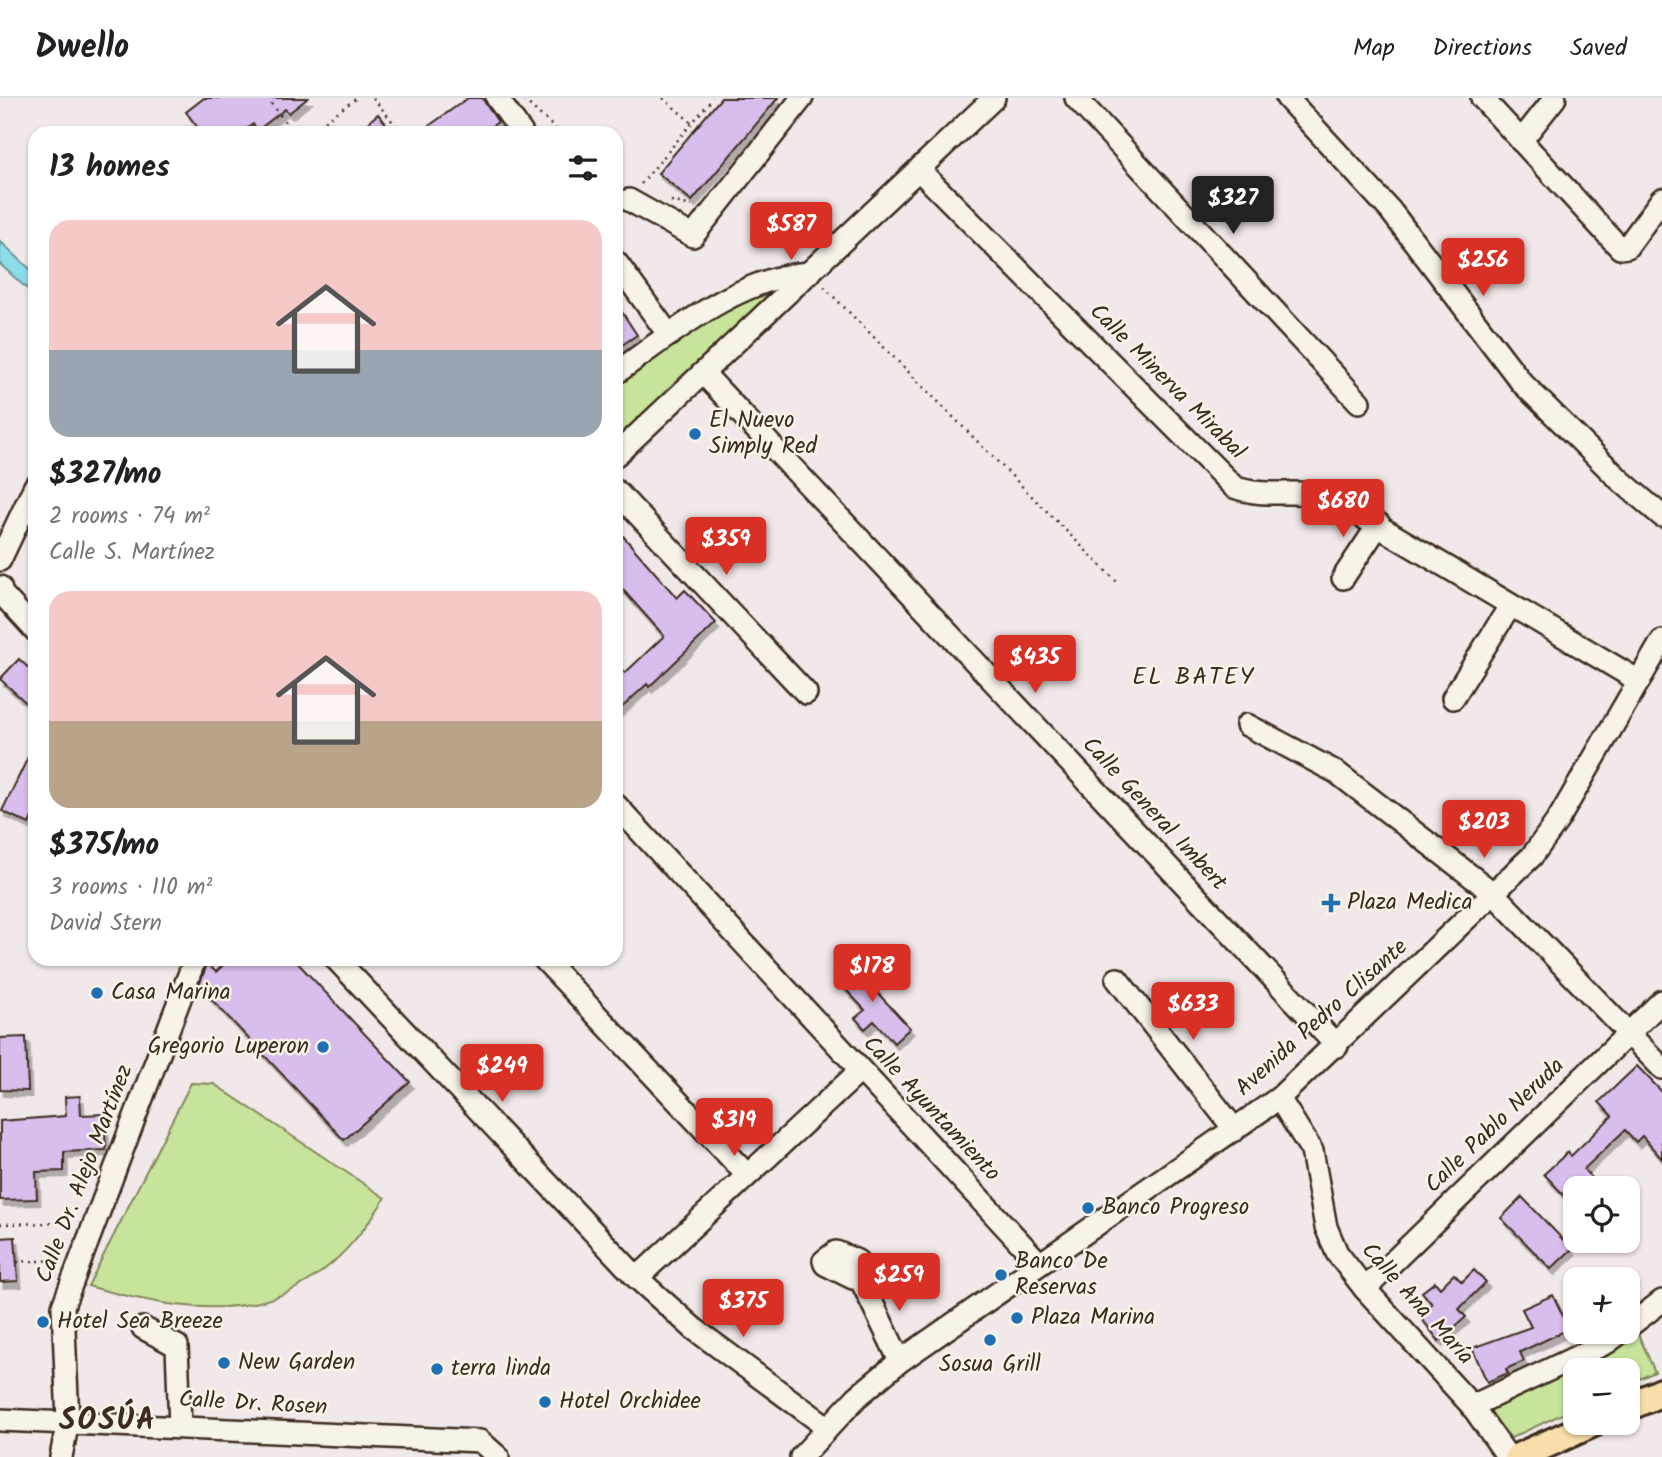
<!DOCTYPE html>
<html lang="en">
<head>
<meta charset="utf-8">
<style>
  :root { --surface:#fff; --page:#f6f6f6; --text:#202124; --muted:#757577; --line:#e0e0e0; --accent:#d93025 }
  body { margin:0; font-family:Kalam,sans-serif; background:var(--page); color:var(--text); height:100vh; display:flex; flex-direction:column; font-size:26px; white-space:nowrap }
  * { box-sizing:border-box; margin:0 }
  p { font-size:23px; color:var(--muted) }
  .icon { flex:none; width:38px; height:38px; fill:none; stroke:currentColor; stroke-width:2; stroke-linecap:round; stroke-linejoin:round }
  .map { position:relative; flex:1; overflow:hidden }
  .drawer { position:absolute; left:28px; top:28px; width:595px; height:840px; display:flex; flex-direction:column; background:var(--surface); border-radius:21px; box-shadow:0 2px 5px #0004 }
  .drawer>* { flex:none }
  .fabs { position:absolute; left:1563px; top:1078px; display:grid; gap:14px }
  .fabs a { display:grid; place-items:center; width:77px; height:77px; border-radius:14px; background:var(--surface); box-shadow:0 2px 5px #0004; font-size:35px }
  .price { position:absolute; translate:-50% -60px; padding:0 16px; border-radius:7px; background:var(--accent); color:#fff; font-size:23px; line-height:46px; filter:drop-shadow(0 2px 4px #0008) }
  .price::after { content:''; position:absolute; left:50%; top:42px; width:21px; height:16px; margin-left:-10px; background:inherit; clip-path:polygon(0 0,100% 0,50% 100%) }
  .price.current { background:#222; color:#fff }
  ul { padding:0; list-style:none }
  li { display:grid; align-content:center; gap:14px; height:371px; padding:0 21px }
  li span { display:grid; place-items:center; height:217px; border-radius:21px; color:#555 }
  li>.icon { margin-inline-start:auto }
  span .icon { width:126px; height:126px; fill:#fffc; stroke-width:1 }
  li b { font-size:30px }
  h2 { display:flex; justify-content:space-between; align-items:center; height:84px; padding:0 21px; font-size:30px }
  header { display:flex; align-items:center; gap:42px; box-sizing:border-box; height:98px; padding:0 35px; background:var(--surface); border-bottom:2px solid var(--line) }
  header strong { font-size:33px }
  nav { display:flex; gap:38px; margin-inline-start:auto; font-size:24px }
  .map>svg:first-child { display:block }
</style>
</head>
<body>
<header>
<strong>Dwello</strong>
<nav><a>Map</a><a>Directions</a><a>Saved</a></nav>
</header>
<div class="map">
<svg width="1662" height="1359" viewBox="0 0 1662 1359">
  <defs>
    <filter id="shadow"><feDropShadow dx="3.5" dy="6" stdDeviation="0" flood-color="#0004"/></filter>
  </defs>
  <rect width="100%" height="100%" fill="#f1e8e9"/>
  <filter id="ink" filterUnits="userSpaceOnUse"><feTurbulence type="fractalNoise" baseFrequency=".0143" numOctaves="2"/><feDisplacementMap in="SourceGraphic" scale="14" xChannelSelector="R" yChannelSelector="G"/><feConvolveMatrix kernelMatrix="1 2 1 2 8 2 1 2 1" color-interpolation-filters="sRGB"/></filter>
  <g filter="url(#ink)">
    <g fill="#c8e49b" stroke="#82875c" stroke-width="2">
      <polygon points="794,179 616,352 616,284 749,191"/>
      <path d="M191,985L214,986L385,1100C307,1226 217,1224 88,1188Z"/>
      <polygon points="1638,1236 1655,1274 1628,1286 1628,1272 1575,1272 1575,1310 1511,1340 1487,1312"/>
    </g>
    <polygon fill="#8ddce9" stroke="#6c9598" stroke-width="2" points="0,143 30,171 35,166 35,198 0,166"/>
    <g fill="#d7beed" stroke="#3b2a1e" stroke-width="2" filter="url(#shadow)">
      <polygon points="204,0 308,0 289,15 285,11 258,32 253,26 241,35 202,35 186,14"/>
      <polygon points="468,0 482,0 498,24 482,35 419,35"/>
      <polygon points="721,0 778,0 692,103 658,75"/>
      <polygon points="378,16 394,35 356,35"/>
      <polygon points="616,205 637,237 616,251"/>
      <polygon points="616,430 677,500 685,492 716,525 649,589 647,586 616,615 616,566 625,575 664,538 616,484"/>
      <polygon points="19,561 35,576 35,613 0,581"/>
      <polygon points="35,645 35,713 29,726 2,713"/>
      <polygon points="229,861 294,861 410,984 344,1042 199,888 207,866 216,874"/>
      <polygon points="850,865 910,930 894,945 874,923 865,931 855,920 865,912 834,879"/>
      <polygon points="26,939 28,993 0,992 0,940"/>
      <polygon points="1637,968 1662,994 1662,1061 1642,1038 1636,1044 1625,1032 1584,1071 1601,1090 1575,1090 1575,1109 1544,1076 1568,1054 1571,1058 1612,1018 1599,1004"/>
      <polygon points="80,998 81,1017 104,1016 106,1052 64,1054 64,1073 36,1074 37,1101 0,1102 0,1023 66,1018 65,999"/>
      <polygon points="1522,1099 1572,1151 1551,1171 1501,1120"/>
      <polygon points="15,1139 18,1183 0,1184 0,1140"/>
      <polygon points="1474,1172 1486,1184 1459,1211 1466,1219 1439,1243 1419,1217 1432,1206 1422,1194 1435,1184 1440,1190 1454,1176 1462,1184"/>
      <polygon points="1553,1197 1569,1231 1520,1254 1524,1263 1506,1271 1508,1275 1487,1284 1472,1250 1531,1229 1522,1211"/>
    </g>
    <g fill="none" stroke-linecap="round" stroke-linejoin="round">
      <g stroke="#3b2a1e" stroke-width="26">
        <g id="minor">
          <polyline points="497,0 522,35"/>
          <polyline points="1076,0 1359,304"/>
          <polyline points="1287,0 1390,112 1522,285 1620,382 1662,418"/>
          <polyline points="1482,0 1620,150 1627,149 1662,101"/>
          <polyline points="1521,43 1555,0"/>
          <path d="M919,72L1234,389C1265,401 1297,390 1329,399L1639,583"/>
          <polyline points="629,102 693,138 802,0"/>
          <polyline points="616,164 669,237"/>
          <path d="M616,275C671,236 740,178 810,175"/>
          <polyline points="703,275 1337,948"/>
          <polyline points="616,357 994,0"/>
          <polyline points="616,393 806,595"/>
          <polyline points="0,462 35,388"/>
          <polyline points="1343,480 1379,426"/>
          <polyline points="0,489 2,496 35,532"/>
          <polyline points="1453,600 1510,508"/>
          <polyline points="1247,627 1336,674 1493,795 1662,970"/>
          <polyline points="616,707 1039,1165"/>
          <polyline points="336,861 637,1180 693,1230 827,1329"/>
          <polyline points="544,861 747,1077"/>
          <polyline points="1117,881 1235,1032"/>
          <polyline points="1279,1000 1312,1053 1326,1129 1337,1155 1365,1191 1472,1308 1508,1359"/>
          <polyline points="637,1180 860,973"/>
          <polyline points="860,1180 857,1163 836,1154 824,1163 825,1166 853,1180 860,1180 900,1263"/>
          <polyline points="1365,1191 1662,903"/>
          <polyline points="1628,1229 1662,1203"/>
          <polyline points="143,1230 177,1248 180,1329"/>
          <polyline points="1472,1308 1608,1244 1621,1234"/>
          <polyline points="0,1322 480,1343 498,1359"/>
          <polyline points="61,1359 68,1323 63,1208 195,861"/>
          <polyline points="801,1359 857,1299 900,1263 1279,1000 1532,758 1558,722 1662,543"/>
        </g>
      </g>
      <g stroke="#3b2a1e" stroke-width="32">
        <g id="major">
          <polyline points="1628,1309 1662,1294"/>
          <polyline points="1518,1359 1594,1325"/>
        </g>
      </g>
      <g stroke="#3b2a1e" stroke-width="2.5" stroke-dasharray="2 5" stroke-linecap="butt">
        <polyline points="267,0 294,35"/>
        <polyline points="373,0 402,35"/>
        <polyline points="663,0 692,25"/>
        <polyline points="524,2 560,35"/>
        <polyline points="308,35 357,0"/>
        <polyline points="492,35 498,31"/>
        <polyline points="641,86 713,0"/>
        <polyline points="671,103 692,108"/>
        <polyline points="824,189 1120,487"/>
        <polyline points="0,1126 59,1125"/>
        <polyline points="17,1164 60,1162"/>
      </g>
      <use href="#minor" stroke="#f7f3e8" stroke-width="21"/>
      <use href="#major" stroke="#f9deab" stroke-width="26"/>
    </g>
  </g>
  <g fill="#1f6fb2" stroke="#f7f3e8" stroke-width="2.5">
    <circle cx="695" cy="336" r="7"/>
    <path d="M1327.5 794.5h7v7h7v7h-7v7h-7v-7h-7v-7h7z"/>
    <circle cx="97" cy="895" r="7"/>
    <circle cx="323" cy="949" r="7"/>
    <circle cx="1088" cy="1110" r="7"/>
    <circle cx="1001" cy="1177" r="7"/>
    <circle cx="1017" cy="1220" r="7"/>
    <circle cx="43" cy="1224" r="7"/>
    <circle cx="990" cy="1242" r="7"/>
    <circle cx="224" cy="1265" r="7"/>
    <circle cx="437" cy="1271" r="7"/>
    <circle cx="545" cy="1304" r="7"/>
  </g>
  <g text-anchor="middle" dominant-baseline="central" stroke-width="5" stroke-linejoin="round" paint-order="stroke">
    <g font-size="23" fill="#3b2a1e" stroke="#f7f3e8">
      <text transform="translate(1167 284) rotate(45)">Calle Minerva Mirabal</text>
      <text transform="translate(1154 716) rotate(47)">Calle General Imbert</text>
      <text transform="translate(1322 920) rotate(-42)">Avenida Pedro Clisante</text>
      <text transform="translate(931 1011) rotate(47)">Calle Ayuntamiento</text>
      <text transform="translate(1495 1028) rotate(-44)">Calle Pablo Neruda</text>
      <text transform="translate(85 1076) rotate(-69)">Calle Dr. Alejo Martínez</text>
      <text transform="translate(1417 1206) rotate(48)">Calle Ana María</text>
      <text transform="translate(253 1306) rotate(3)">Calle Dr. Rosen</text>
    </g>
    <g font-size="23" fill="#3b2a1e" stroke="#f7f3e8" text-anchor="start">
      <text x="709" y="323">El Nuevo<tspan x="709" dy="26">Simply Red</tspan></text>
      <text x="1347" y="805">Plaza Medica</text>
      <text x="111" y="895">Casa Marina</text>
      <text x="309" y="949" text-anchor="end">Gregorio Luperon</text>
      <text x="1102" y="1110">Banco Progreso</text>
      <text x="1015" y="1164">Banco De<tspan x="1015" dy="26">Reservas</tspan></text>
      <text x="1031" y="1220">Plaza Marina</text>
      <text x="57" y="1224">Hotel Sea Breeze</text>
      <text x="238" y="1265">New Garden</text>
      <text x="990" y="1267" text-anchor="middle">Sosua Grill</text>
      <text x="451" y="1271">terra linda</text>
      <text x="559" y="1304">Hotel Orchidee</text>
    </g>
    <g font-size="24" letter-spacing="2" fill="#3b2a1e" stroke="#f7f3e8">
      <text x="1194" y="579">EL BATEY</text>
    </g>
    <g font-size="30" font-weight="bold" letter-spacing="2" fill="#3b2a1e" stroke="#f7f3e8">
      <text x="108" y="1323">SOSÚA</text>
    </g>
  </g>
</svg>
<div class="fabs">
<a><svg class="icon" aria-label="locate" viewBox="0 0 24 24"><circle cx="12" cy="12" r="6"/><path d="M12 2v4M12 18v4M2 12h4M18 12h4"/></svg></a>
<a>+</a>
<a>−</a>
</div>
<b class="price current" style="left:1233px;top:138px">$327</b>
<b class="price" style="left:791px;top:164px">$587</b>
<b class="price" style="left:1483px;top:200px">$256</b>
<b class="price" style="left:1343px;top:441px">$680</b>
<b class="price" style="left:726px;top:479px">$359</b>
<b class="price" style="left:1035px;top:597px">$435</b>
<b class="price" style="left:1484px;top:762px">$203</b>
<b class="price" style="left:872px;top:906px">$178</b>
<b class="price" style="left:1193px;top:944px">$633</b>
<b class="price" style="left:502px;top:1006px">$249</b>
<b class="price" style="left:734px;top:1060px">$319</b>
<b class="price" style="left:899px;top:1215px">$259</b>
<b class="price" style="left:743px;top:1241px">$375</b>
<section class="drawer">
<h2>13 homes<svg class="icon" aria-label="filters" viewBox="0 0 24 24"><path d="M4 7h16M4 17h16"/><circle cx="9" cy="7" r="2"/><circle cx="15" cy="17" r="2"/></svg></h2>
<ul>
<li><span style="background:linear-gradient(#f6c9c9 60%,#9aa5b1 0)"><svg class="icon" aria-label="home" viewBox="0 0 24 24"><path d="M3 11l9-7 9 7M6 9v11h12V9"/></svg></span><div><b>$327/mo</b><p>2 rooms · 74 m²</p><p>Calle S. Martínez</p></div></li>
<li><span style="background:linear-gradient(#f6c9c9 60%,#b9a48a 0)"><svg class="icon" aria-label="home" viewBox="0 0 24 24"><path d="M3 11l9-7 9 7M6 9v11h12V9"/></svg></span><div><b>$375/mo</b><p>3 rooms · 110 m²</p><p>David Stern</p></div></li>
</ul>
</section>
</div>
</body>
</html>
